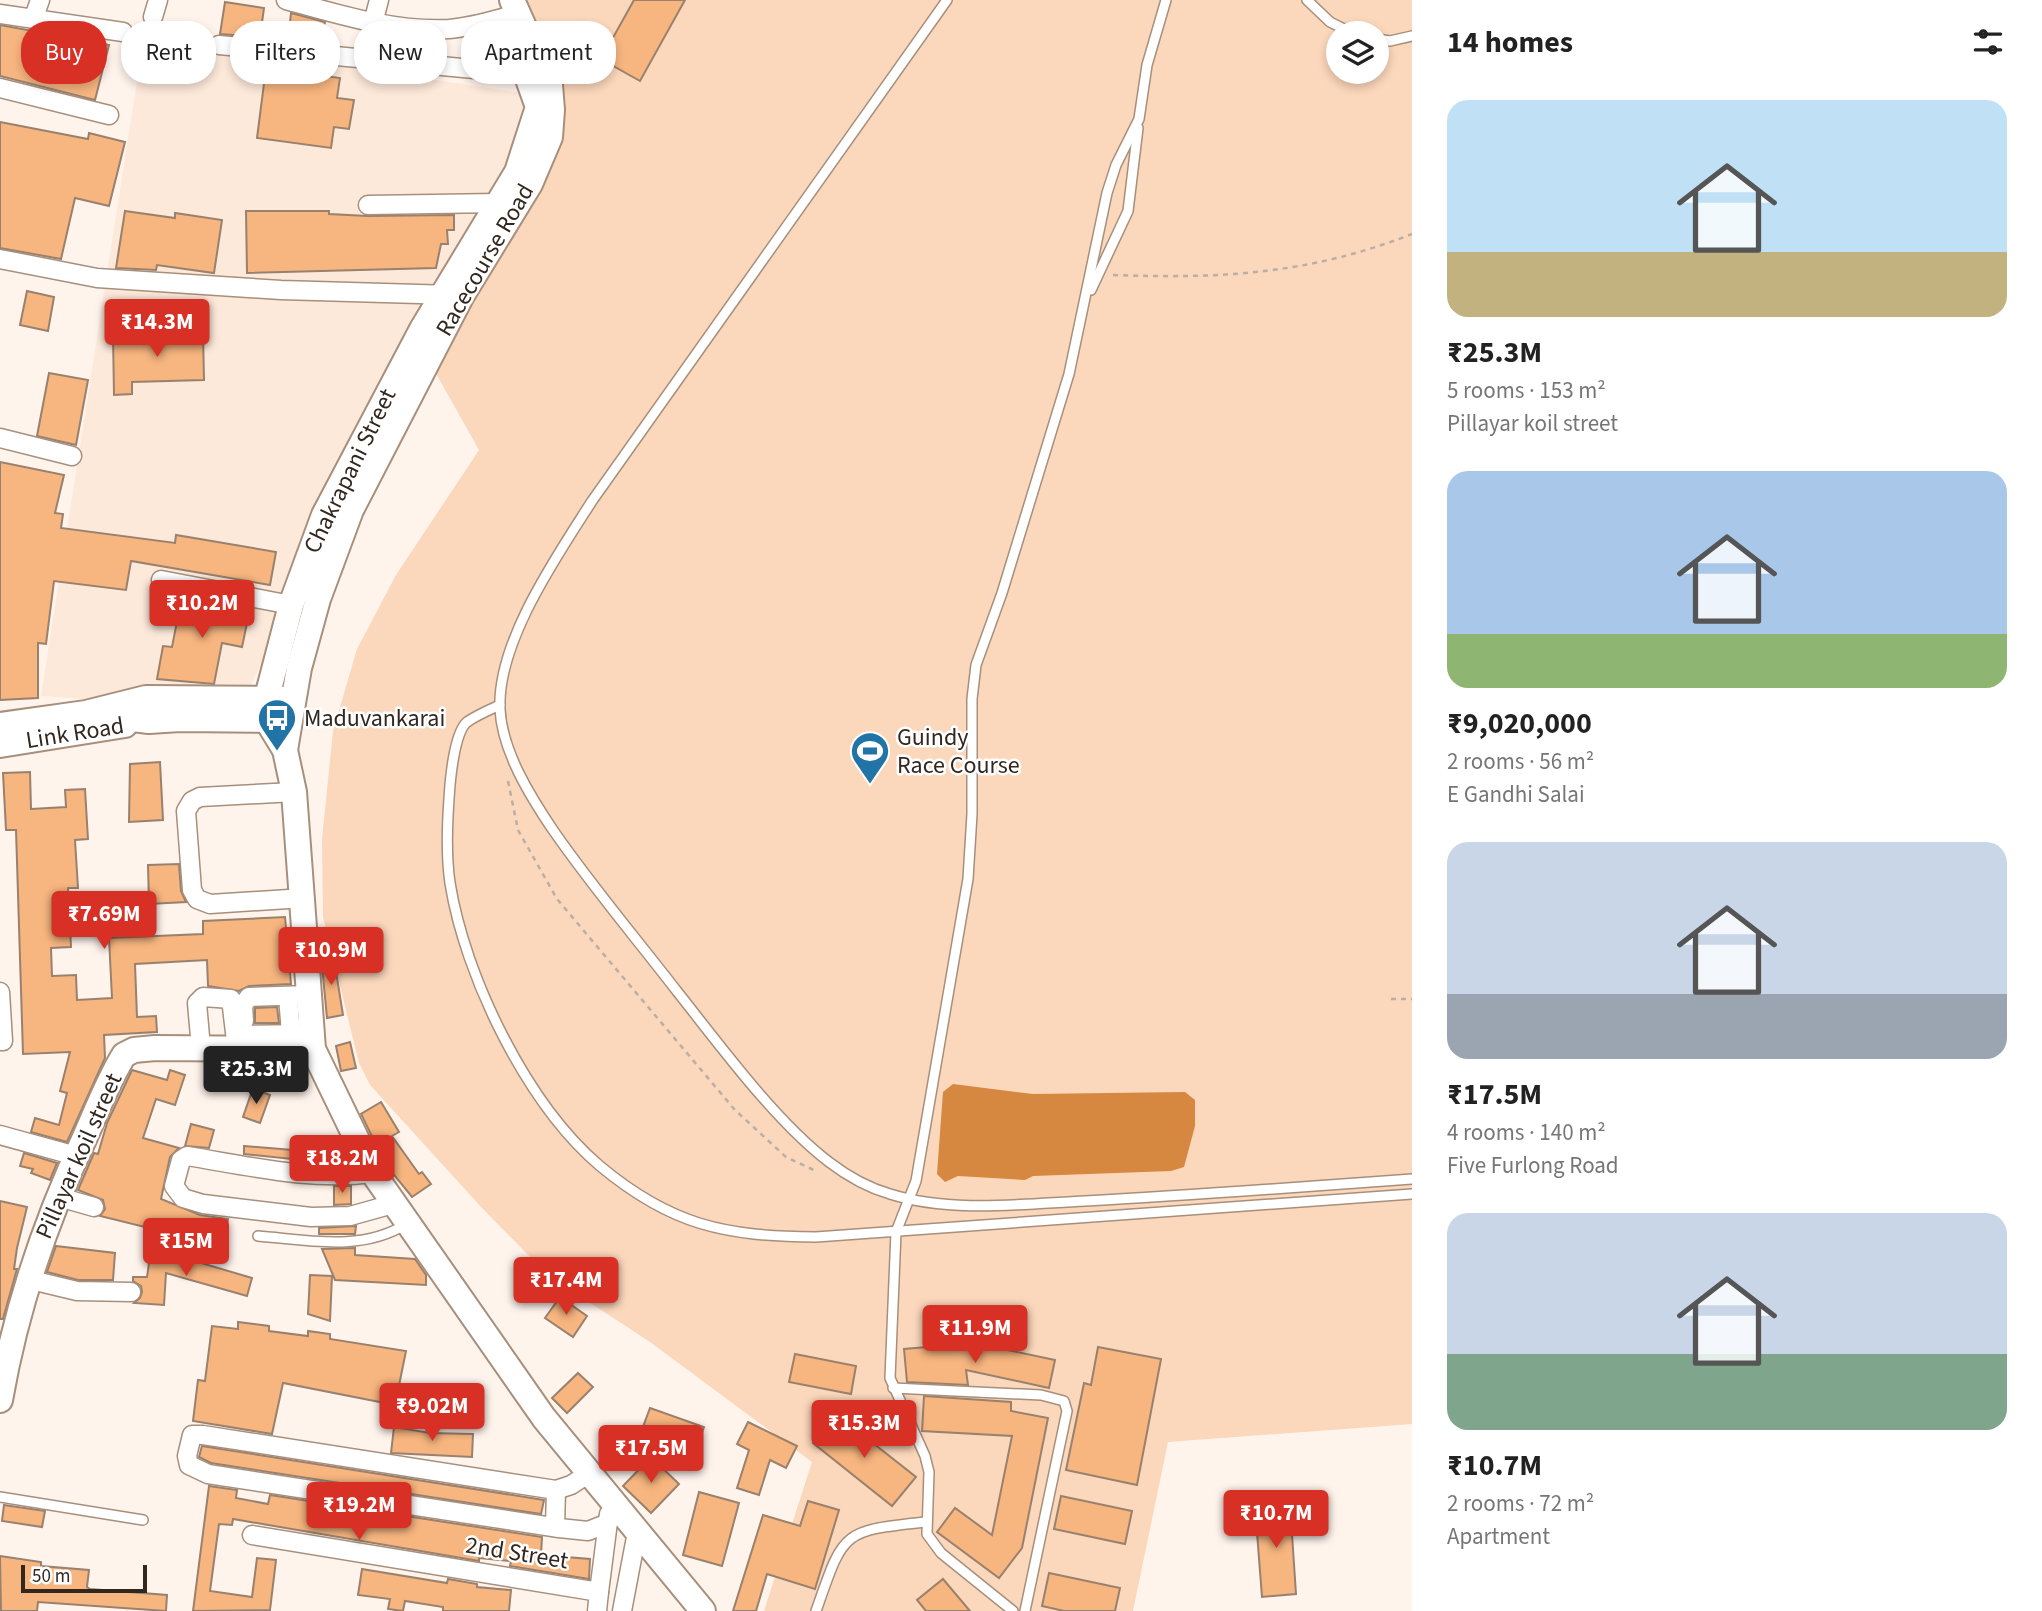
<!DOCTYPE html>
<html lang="en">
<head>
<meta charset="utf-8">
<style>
  :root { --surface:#fff; --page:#f6f6f6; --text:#222; --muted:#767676; --accent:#d93025 }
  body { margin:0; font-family:"Source Sans 3",sans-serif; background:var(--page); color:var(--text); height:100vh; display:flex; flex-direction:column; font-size:26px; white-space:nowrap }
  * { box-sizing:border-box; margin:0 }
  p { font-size:23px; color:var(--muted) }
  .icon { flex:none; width:38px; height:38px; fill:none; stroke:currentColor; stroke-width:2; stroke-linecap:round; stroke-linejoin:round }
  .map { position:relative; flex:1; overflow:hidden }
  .drawer { display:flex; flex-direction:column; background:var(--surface); width:630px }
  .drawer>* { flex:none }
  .banner { position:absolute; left:21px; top:21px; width:665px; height:63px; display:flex; gap:14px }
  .fabs { position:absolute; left:1326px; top:21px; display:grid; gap:14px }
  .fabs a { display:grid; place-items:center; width:63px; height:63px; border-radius:50%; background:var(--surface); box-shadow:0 4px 10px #0003; font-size:35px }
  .scale { position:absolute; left:21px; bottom:18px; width:126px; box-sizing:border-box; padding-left:7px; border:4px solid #31271f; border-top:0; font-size:19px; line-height:24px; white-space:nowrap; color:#31271f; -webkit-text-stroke:5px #fff; paint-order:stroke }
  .price { position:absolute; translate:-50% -60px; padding:0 16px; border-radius:7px; background:var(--accent); color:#fff; font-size:23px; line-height:46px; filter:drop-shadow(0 2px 4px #0008) }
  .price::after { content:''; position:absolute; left:50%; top:42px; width:21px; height:16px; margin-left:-10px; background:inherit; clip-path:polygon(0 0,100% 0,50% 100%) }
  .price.selected { background:#222; color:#fff }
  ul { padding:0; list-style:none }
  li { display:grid; align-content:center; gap:14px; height:371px; padding:0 35px }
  li span { display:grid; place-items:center; height:217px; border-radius:21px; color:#555 }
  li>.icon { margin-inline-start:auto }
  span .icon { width:126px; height:126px; fill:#fffc; stroke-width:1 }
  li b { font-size:30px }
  h2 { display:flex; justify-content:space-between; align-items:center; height:84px; padding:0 35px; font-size:30px }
  .pill { padding:0 24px; border-radius:28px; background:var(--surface); box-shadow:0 4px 10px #0003; font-size:24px; line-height:63px }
  .pill.selected { background:var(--accent); color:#fff }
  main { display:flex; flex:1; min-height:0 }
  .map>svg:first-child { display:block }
</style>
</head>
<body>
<main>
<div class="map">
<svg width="1412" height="1611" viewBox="0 0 1412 1611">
  <rect width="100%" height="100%" fill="#fff4ec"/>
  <polygon fill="#fde9da" points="144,36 535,95 536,129 247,692 190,707 41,696"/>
  <path fill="#fbd7bb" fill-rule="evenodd" d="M518,0H1412V1424L1168,1442L1133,1611H764L812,1462L650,1342L549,1276L483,1209L370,1085L359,1063L323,917L322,839L333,731L357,649L396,575L479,450L434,370L542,151ZM1339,33H1377V72H1339Z"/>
  <polygon fill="#d68740" points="953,1084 1033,1094 1185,1092 1195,1100 1195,1126 1184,1167 1171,1171 1033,1176 1025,1180 958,1176 945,1182 937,1174 943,1092"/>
  <g fill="#f7b57f" stroke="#99816e" stroke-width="2">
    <polygon points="634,0 685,0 640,81 601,59"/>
    <polygon points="225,2 264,8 260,37 220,34"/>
    <polygon points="291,13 325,22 322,37 289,32"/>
    <polygon points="0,25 109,45 95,100 0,76"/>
    <polygon points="402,38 437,40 435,54 399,51"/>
    <polygon points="266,68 340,78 337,98 354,100 349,129 334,127 331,148 257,138"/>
    <polygon points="0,122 88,139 89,133 125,142 109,206 75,198 61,259 0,248"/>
    <polygon points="125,211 175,218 175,213 222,220 214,273 157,265 156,270 116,268"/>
    <polygon points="246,211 329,211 329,214 368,216 454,215 454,230 447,230 448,244 441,244 436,268 247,273"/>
    <polygon points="27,291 54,297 48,331 20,325"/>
    <polygon points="203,332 204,380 132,382 132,394 114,395 113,335"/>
    <polygon points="49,373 88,380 76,445 37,436"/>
    <polygon points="0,462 64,475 55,513 63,514 61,528 175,543 176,535 276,552 270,585 131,561 126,590 54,581 46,644 38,643 38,698 0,700"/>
    <polygon points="182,596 250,609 242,647 222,643 214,684 157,679 163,646 172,647"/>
    <polygon points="160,762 163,820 129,822 130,764"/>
    <polygon points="30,772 31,809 66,807 65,790 85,789 88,839 75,840 78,888 68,888 71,947 51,948 52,976 76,975 77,1000 112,998 109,938 203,934 203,921 285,917 291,984 249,986 239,991 208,986 207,960 135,964 137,1017 156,1016 157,1032 104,1035 105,1058 67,1142 31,1132 35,1118 59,1125 67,1093 60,1091 70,1052 23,1054 16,830 6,830 3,773"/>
    <polygon points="179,864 181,891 186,902 149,904 148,865"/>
    <polygon points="333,953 343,1015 327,1018 321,955"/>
    <polygon points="277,1007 279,1023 255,1023 255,1008"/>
    <polygon points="350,1042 356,1068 341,1071 336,1046"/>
    <polygon points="132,1070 167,1080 170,1070 185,1075 175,1105 156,1099 143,1138 179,1148 170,1157 161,1199 200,1215 228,1219 225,1237 180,1229 177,1251 151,1243 153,1229 100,1216 105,1209 103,1200 78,1190 94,1153 98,1154 107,1123"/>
    <polygon points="253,1088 270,1095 260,1123 243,1117"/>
    <polygon points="381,1102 399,1132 392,1136 419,1174 422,1172 431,1184 412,1197 386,1165 361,1114"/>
    <polygon points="191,1124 214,1130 209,1148 185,1146"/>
    <polygon points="244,1146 340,1154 339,1164 244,1154"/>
    <polygon points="24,1153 57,1163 50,1180 31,1173 33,1169 20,1166"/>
    <polygon points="334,1186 351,1186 351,1204 334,1205"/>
    <polygon points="0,1201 27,1207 17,1248 14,1269 17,1269 3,1319 0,1319"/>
    <polygon points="356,1226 355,1234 319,1234 319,1228"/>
    <polygon points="56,1246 115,1253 113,1280 78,1280 47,1272"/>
    <polygon points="355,1248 355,1255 415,1259 426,1275 426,1285 335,1280 322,1249"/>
    <polygon points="150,1256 181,1257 252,1278 247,1296 166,1273 164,1305 134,1303 140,1298 142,1292 141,1286 133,1281 133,1277 147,1277"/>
    <polygon points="310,1275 332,1276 330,1321 308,1314"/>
    <polygon points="560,1297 587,1316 573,1337 545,1318"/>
    <polygon points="238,1322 269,1326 269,1331 308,1336 308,1331 330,1334 330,1339 406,1351 395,1405 283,1383 272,1434 193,1421 198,1380 205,1381 212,1326 238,1329"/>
    <polygon points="975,1343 1055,1360 1049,1388 966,1370 968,1385 907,1382 904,1349"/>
    <polygon points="1098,1347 1161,1359 1137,1485 1066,1470 1084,1383 1091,1385"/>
    <polygon points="795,1354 856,1366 851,1394 789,1382"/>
    <polygon points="578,1373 593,1387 567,1413 552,1398"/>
    <polygon points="924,1396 1011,1402 1011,1411 1048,1418 1022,1548 999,1578 937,1532 955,1508 992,1535 1012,1436 922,1431"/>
    <polygon points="650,1408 704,1427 691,1462 654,1449 657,1441 640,1435"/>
    <polygon points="836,1414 916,1477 892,1506 813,1443"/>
    <polygon points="748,1422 797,1446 786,1468 770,1460 759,1495 737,1488 749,1450 737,1444"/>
    <polygon points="394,1427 430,1433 473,1434 472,1457 391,1453"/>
    <polygon points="202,1446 544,1500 541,1514 211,1463 199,1457"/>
    <polygon points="651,1457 679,1484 651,1513 623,1486"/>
    <polygon points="209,1486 237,1490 236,1498 268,1504 270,1495 542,1537 541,1555 590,1559 589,1579 510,1566 511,1561 479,1558 479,1561 233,1519 232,1525 219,1524 210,1591 252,1597 257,1558 276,1560 270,1610 193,1611"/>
    <polygon points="699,1492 739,1503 722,1566 683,1555"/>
    <polygon points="1061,1496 1132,1511 1125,1544 1054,1529"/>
    <polygon points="808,1501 839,1510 815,1589 767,1574 756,1611 733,1611 763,1515 800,1526"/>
    <polygon points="1290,1504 1296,1594 1262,1597 1255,1507"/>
    <polygon points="4,1505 45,1511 42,1527 2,1521"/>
    <polygon points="0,1556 41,1562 41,1566 89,1570 87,1587 90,1589 167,1595 166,1611 38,1602 37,1611 1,1611"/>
    <polygon points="362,1569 447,1583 448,1579 477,1584 477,1587 511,1590 509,1611 443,1611 443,1607 405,1601 403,1611 388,1609 390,1599 358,1595"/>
    <polygon points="1049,1573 1120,1588 1115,1611 1064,1611 1042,1606"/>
    <polygon points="943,1579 970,1611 926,1611 917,1600"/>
  </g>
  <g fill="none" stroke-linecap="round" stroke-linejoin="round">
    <g stroke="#a78f7c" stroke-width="12">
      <g id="lane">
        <path d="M947,0L592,501C557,556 497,642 500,709C502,751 530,796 553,830C591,885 635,937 676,990C719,1044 775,1121 829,1162C846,1175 869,1188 890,1194C950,1213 1023,1204 1085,1201C1194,1195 1303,1187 1412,1179"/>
        <polyline points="1307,0 1330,22 1352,33"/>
        <polyline points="1377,39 1390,41 1412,36"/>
        <polyline points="1091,290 1128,211 1138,128"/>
        <path d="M500,705C489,710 477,715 467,722C454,733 450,781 449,799C447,827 446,856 450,883C465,977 527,1104 600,1166C672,1226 725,1236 816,1237L1412,1194"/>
        <path d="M258,1236C308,1240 362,1252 406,1224"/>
        <polyline points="893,1388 1041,1395 1064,1401 1067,1411 1025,1611"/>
        <polyline points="0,1497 143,1520"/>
        <path d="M816,1611C844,1531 841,1531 925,1522"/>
        <polyline points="1013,1611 941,1553 927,1534 929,1472 925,1456 890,1378 896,1232 916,1181 968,879 972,814 972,699 976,665 1002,593 1069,374 1107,193 1116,165 1139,119 1147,65 1166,0"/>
      </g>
    </g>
    <g stroke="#a78f7c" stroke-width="21">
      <g id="street">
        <path d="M286,0C338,14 394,32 449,29C473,27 494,20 517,14"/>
        <polyline points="0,14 123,32"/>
        <polyline points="34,17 40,0"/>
        <polyline points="153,17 158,0"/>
        <polyline points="373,23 379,0"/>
        <polyline points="219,45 526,74"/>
        <polyline points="0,88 109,115"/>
        <polyline points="368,205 498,203"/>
        <polyline points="0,259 97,278 281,290 453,295"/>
        <polyline points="0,438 72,456"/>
        <polyline points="161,580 291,605"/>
        <polyline points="294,792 200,797 192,801 186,811 192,890 197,899 210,904 304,898"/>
        <polyline points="0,992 3,1041 0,1041"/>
        <polyline points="288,996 291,1034"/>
        <polyline points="244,1021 243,1005 249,997 310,995"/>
        <polyline points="244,1035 312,1034"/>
        <polyline points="201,1048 197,1003 203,997 231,999 237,1049"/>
        <polyline points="0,1135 76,1156"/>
        <path d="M373,1173C310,1181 249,1166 187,1156L181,1160L174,1186L183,1198L203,1204L311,1217L350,1216L393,1204"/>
        <polyline points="59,1197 94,1207"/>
        <polyline points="27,1279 77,1291 131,1292"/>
        <polyline points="588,1474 571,1485 556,1490 203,1435 192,1435 187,1456 189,1465 208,1474 559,1528 588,1531 608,1523"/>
        <polyline points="555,1527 556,1490"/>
        <polyline points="252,1535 599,1592 609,1514"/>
        <polyline points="597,1611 599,1592"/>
        <polyline points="622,1611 637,1532"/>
      </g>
    </g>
    <g stroke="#a78f7c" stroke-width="28">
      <g id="secondary">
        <polyline points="101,715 149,721 180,719 281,720"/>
        <polyline points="266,719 285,750 294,792 313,1049 373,1173 544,1418 703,1611"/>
        <polyline points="266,719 267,697 291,605 324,515 422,329 517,172 538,107 517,48"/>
        <polyline points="0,725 86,713 146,698 283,699"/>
        <polyline points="0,745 125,725"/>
        <polyline points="285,750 299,668 318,599 351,510 461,297 530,184 550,137 552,110 550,85 512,0"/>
        <path d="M0,1400C16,1308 45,1222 85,1137C97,1110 108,1081 124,1055L134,1050L155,1048L313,1049"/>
      </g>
    </g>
    <g stroke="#b9afa7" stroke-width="2.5" stroke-dasharray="5 5" stroke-linecap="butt">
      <path d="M1113,275C1221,279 1310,274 1412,234"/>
      <polyline points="508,781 518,830 557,899 735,1110 786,1157 818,1172"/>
      <polyline points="1391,999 1412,999"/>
    </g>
    <use href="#lane" stroke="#fff" stroke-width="9"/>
    <use href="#street" stroke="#fff" stroke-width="18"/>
    <use href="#secondary" stroke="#fff" stroke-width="24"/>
  </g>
  <defs>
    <g id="bus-pin" transform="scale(2.0125)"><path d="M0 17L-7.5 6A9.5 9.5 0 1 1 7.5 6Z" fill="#2174a5" stroke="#fff"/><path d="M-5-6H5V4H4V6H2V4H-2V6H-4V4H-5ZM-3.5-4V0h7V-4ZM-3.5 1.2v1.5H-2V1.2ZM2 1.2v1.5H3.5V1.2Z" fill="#fff"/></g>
    <g id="stadium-pin" transform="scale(2.0125)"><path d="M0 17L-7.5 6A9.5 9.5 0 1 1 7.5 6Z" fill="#2174a5" stroke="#fff"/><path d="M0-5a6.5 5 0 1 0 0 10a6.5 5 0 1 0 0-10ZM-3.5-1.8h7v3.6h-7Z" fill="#fff"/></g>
  </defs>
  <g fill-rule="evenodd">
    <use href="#bus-pin" x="277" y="718"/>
    <use href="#stadium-pin" x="870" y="751"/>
  </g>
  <g text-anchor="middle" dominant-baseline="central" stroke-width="5" stroke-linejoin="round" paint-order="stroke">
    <g font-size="24" fill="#31271f" stroke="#fff">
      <text transform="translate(485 260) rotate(-60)">Racecourse Road</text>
      <text transform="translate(350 471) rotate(-64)">Chakrapani Street</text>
      <text transform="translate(75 733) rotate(-9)">Link Road</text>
      <text transform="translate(79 1156) rotate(-66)">Pillayar koil street</text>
      <text transform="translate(517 1553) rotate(9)">2nd Street</text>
    </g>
    <g font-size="24" fill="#31271f" stroke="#fff" text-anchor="start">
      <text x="304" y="718">Maduvankarai</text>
      <text x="897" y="737">Guindy<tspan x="897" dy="28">Race Course</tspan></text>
    </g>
  </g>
</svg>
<div class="fabs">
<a><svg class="icon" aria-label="layers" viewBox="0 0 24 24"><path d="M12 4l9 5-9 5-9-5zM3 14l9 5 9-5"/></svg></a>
</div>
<div class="scale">50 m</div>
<b class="price" style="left:157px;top:359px">₹14.3M</b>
<b class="price" style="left:202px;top:640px">₹10.2M</b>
<b class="price" style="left:104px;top:951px">₹7.69M</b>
<b class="price" style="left:331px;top:987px">₹10.9M</b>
<b class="price selected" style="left:256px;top:1106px">₹25.3M</b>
<b class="price" style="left:342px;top:1195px">₹18.2M</b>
<b class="price" style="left:186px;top:1278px">₹15M</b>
<b class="price" style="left:566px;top:1317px">₹17.4M</b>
<b class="price" style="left:975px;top:1365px">₹11.9M</b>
<b class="price" style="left:432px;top:1443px">₹9.02M</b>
<b class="price" style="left:864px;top:1460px">₹15.3M</b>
<b class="price" style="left:651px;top:1485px">₹17.5M</b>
<b class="price" style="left:359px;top:1542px">₹19.2M</b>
<b class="price" style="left:1276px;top:1550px">₹10.7M</b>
<div class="banner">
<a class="pill selected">Buy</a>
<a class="pill">Rent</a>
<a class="pill">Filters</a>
<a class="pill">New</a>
<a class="pill">Apartment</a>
</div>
</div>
<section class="drawer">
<h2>14 homes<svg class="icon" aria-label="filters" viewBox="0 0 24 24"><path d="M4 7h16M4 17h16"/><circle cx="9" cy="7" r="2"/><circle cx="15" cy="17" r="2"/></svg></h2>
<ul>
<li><span style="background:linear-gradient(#bfe0f5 70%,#c2b280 0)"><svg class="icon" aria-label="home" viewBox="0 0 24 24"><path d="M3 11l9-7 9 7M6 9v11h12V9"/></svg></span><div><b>₹25.3M</b><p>5 rooms · 153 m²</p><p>Pillayar koil street</p></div></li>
<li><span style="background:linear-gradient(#a9c7e8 75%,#8fb573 0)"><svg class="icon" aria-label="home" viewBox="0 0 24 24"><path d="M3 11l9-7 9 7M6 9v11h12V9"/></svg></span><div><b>₹9,020,000</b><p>2 rooms · 56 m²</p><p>E Gandhi Salai</p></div></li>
<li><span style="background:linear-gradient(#c9d6e8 70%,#9aa5b1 0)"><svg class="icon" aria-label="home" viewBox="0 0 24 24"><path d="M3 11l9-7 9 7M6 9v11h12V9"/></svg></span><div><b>₹17.5M</b><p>4 rooms · 140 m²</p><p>Five Furlong Road</p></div></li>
<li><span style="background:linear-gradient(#c9d6e8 65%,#7fa58c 0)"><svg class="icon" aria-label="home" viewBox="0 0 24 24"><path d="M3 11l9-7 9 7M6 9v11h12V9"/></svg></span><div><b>₹10.7M</b><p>2 rooms · 72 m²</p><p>Apartment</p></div></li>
</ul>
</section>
</main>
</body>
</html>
